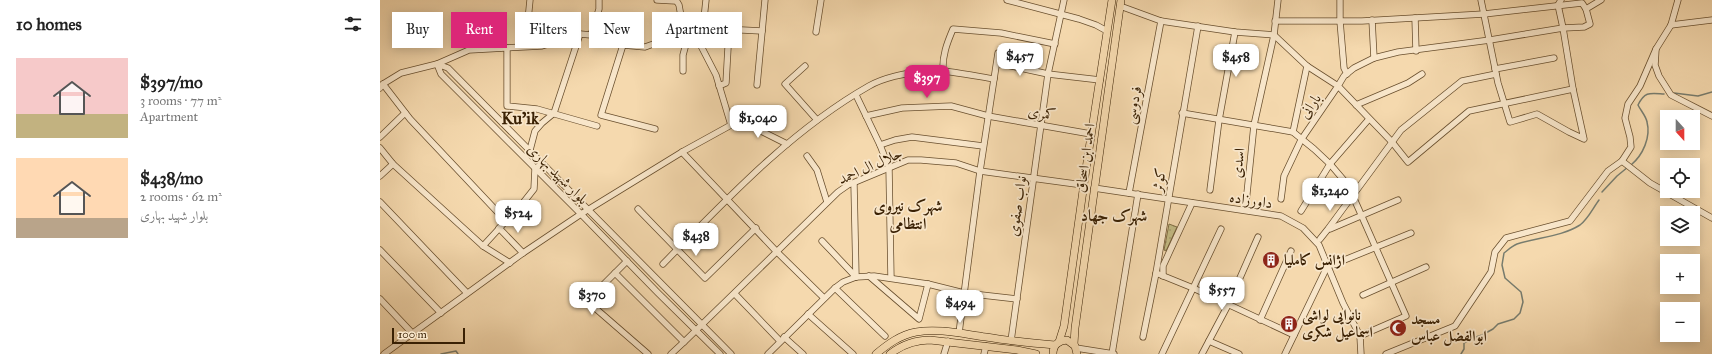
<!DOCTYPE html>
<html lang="en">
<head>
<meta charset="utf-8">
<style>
  :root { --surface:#fff; --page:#f6f6f6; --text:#222; --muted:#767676; --accent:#db2777 }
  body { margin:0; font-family:"IM FELL Great Primer",Amiri,serif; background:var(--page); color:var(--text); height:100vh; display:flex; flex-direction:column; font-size:15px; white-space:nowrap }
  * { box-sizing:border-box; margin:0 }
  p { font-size:13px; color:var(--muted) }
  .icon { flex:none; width:22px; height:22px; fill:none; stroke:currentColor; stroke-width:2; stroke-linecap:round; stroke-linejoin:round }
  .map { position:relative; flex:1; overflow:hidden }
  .drawer { display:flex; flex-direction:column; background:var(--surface); width:380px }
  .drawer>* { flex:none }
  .guide { position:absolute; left:12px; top:12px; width:380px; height:36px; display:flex; gap:8px }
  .needle { width:26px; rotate:159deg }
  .buttons { position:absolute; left:1280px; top:110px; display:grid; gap:8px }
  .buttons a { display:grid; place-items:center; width:40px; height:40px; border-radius:0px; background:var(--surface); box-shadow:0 2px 10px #0003; font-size:20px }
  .scale { position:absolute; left:12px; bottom:10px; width:73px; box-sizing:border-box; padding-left:4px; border:2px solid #3a2104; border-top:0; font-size:11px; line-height:14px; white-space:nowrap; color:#3a2104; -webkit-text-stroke:3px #f8e6ca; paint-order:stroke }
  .price { position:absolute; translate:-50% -34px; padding:0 9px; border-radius:8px; background:#fff; color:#222; font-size:13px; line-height:26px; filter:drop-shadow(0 1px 2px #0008) }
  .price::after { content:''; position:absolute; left:50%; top:24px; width:12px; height:9px; margin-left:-6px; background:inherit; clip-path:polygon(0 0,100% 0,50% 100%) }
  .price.selected { background:var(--accent); color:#fff }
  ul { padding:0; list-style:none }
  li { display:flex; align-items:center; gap:12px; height:100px; padding:0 16px }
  li span { display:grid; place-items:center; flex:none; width:112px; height:80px; border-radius:0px; color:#555 }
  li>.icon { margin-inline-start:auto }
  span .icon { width:48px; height:48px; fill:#fffc; stroke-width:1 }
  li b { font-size:17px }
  h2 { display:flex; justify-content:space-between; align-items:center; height:48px; padding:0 16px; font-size:17px }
  .pill { padding:0 14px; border-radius:0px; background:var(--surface); box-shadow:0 2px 10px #0003; font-size:14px; line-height:36px }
  .pill.selected { background:var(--accent); color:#fff }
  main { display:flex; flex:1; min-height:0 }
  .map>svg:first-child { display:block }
</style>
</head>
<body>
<main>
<section class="drawer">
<h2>10 homes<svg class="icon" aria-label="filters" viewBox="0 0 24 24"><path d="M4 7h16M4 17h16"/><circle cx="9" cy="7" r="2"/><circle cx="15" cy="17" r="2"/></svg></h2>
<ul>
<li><span style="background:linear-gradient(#f6c9c9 70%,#c2b280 0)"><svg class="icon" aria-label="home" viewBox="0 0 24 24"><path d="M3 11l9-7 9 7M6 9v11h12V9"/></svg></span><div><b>$397/mo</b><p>3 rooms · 77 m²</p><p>Apartment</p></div></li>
<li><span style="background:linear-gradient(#ffd9b3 75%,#b9a48a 0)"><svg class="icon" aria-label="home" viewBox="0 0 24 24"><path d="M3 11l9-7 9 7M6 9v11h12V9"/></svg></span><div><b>$438/mo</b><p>2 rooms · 62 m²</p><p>بلوار شهید بهاری</p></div></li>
</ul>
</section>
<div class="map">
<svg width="1332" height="354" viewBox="0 0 1332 354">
  <defs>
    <pattern id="green-dots" width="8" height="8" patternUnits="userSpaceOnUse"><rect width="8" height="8" fill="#c4bc85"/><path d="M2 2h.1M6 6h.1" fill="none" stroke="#a9a171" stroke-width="1.8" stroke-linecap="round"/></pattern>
  </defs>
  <rect width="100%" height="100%" fill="#f5d9ae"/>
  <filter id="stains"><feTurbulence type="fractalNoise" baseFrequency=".005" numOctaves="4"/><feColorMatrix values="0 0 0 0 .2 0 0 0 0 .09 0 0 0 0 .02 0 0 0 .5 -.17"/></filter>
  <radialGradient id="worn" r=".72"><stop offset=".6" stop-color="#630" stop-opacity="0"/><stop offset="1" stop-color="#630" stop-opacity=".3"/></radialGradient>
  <polygon fill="url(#green-dots)" stroke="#7f6e44" points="789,224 797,227 786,251 784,250"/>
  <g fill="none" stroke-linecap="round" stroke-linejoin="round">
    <g stroke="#777c6e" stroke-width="1.5">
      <polyline points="1294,93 1318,96 1332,92"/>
      <path d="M1251,165C1263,155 1271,137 1267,122C1266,116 1261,111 1258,105C1265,91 1270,93 1284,94"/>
      <polyline points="1222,192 1237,176 1248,167"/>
      <polyline points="61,354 76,351 78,354"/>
      <path d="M1081,354L1084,349V343L1093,338L1102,335L1113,329L1118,324L1134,319L1140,313L1143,302L1141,292L1125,278L1122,265L1124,253C1128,250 1132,246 1137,244C1158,237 1181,237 1200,225C1208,219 1213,208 1219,200"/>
    </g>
    <g stroke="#694f2e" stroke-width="7">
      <g id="minor">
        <polyline points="150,0 147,30 152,46"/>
        <polyline points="277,0 296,1"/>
        <polyline points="296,0 299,5 306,44 303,55 303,71"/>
        <polyline points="326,0 321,46 336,75 351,125"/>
        <polyline points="627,0 699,19 716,25 727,31"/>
        <polyline points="960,0 960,21 964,68 967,74"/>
        <polyline points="1101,0 1118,83 1130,122 1157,114 1189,132 1204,139 1193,89"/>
        <polyline points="1181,0 1178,5 1183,28 1204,27 1210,24 1206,9 1221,0"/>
        <polyline points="1298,0 1291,25 1276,49 1275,65 1279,76 1291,95 1332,116"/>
        <polyline points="740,6 781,21 855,32 894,35 927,66 958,86 1012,142 1028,162 1089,111 1193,89 1183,28 1110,40 1018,52 994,58 974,68 964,76 958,86 921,140 904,176 901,199"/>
        <polyline points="1035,18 1036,51"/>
        <polyline points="992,20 994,58"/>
        <polyline points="895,21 982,21 1104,14 1202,3 1206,9"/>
        <polyline points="1291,25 1332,20"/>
        <polyline points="323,28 382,31"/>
        <polyline points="436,32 441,0"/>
        <polyline points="211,35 219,9 219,0"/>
        <polyline points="243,45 221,115 275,129"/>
        <polyline points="127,48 127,106 157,109 217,126"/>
        <polyline points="617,63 668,74 720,80"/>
        <polyline points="425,66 405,84 437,120"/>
        <polyline points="1115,69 1174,58"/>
        <path d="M563,72C562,56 567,43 573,29L621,33L675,44"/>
        <polyline points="3,84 30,119 126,221 135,213 154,189 155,169 162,163"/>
        <polyline points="377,85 385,0"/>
        <polyline points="339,86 346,83 349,30"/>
        <polyline points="0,88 3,84 21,73 57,64 89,50 162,46 200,34 211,35 243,45 265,47 279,42 304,37"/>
        <polyline points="476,95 500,145 509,168 511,278"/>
        <polyline points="976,105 1028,83 1042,74"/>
        <polyline points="802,113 913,132 934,149 950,164 968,185 1026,316 980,336"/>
        <polyline points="486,116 522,108 571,106 608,116 711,134"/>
        <polyline points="913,132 927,66"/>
        <polyline points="0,137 25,113"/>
        <polyline points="500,145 515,140 532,137 603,146"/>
        <polyline points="0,148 13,164 103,246 130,263"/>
        <polyline points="150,150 155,131 162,123 174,113 200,34"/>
        <polyline points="302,152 396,251 444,298"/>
        <polyline points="427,156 437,170 447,202"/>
        <polyline points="1242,161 1270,183 1332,218"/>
        <polyline points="0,176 13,164"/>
        <polyline points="474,184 476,277"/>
        <polyline points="714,188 901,216 923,228 939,245 963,303 980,336 981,354"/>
        <polyline points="830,190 839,120 855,32"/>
        <polyline points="749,193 781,21"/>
        <polyline points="0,202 87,293"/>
        <polyline points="866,203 874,125 894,35 898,0"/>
        <polyline points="258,209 325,278 376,228"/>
        <polyline points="921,211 950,164 989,119"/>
        <polyline points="119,228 143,253"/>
        <polyline points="950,229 1018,200"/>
        <polyline points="940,239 948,229 1021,130 1082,81 1116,74"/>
        <polyline points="442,241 476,277"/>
        <polyline points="103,246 126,221"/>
        <polyline points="0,250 61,313"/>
        <polyline points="247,261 235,273 304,342 458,192 468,185 528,160 541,160 576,163 600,171 703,185"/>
        <path d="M283,264C346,200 410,131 489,86C505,77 524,74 542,71C560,68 595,76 614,79"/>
        <polyline points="952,265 1031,233"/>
        <polyline points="235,273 207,301 268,354"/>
        <polyline points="776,273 813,288 914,335"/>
        <polyline points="489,276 539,319 548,284"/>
        <polyline points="783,276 783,266 812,203"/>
        <polyline points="455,288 505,336"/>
        <polyline points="355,294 400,341"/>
        <polyline points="983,295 1046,267"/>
        <polyline points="0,299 33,334"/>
        <polyline points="428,314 473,354"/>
        <polyline points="880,320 911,251"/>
        <polyline points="579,333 600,171 618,53"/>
        <polyline points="404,337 423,354"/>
        <polyline points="763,337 776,273 818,26"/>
        <polyline points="631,341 668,74 684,0"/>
        <polyline points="829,341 859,354"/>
        <polyline points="696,348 734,354"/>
        <polyline points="4,354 143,253 201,214 302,152 351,125 369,125 407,144"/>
        <polyline points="291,354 304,342"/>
        <polyline points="340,354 278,293 201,214 61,74 57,64 68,68 351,354"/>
        <polyline points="388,354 455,288 463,282 476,277 494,276 548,284 584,293 637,299"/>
        <polyline points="564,354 568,341"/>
        <polyline points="604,354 606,346"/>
        <polyline points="732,354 758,194"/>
        <polyline points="782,354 841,229"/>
        <polyline points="822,354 848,305 878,237"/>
        <polyline points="905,354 947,267"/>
        <polyline points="1006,354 1075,326 1111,272 1115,252 1126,238 1190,221 1228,171 1242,161 1251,147 1250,137 1245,118 1248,104 1260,86 1276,49"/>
      </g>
    </g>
    <g stroke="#3a2104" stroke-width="8">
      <g id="major">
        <polyline points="679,342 684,326 707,162 732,0"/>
        <polyline points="694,344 695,328 741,0"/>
        <path d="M496,354C508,344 520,335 536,332C558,328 583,334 606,337C629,341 652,343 675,345"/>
        <path d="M510,354C523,344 535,340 550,340L637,350L656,354"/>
        <path d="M673,354C673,345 678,341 687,340L695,346L697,354"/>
      </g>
    </g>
    <use href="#minor" stroke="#f8e6ca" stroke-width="5.5"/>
    <use href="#major" stroke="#f5d9ae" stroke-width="7"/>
  </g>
  <defs>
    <g id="building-disc" transform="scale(0.9)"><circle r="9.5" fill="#8f2418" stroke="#f8e6ca"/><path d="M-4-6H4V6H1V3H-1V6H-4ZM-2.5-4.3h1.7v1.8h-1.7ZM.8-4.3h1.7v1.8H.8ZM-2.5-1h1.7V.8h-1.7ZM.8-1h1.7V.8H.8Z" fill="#fff"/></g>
    <g id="mosque-disc" transform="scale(0.9)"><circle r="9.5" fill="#8f2418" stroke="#f8e6ca"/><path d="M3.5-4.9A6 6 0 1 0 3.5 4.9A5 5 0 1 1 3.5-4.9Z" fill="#fff"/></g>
  </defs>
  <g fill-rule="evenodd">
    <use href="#building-disc" x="891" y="260"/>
    <use href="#building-disc" x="909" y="324"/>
    <use href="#mosque-disc" x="1018" y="328"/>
  </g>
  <g text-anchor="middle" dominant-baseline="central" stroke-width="3.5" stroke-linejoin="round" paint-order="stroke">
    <g font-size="15" fill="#3a2104" stroke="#f8e6ca">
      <text transform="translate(753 105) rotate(-79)">فردوسی</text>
      <text transform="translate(930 106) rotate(-55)">بارانی</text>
      <text transform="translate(662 113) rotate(10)">کمری</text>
      <text transform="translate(705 158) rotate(-82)">احمد ابن اسحاق</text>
      <text transform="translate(858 163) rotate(-84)">اسدی</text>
      <text transform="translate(490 166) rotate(-24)">جلال ال احمد</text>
      <text transform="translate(178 174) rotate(45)">بلوار شهید بهاری</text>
      <text transform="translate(779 180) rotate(-81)">کوثر</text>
      <text transform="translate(871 200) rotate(9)">داورزاده</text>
      <text transform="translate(637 206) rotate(-82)">نواب صفوی</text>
    </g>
    <g font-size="15" font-weight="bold" fill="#3a2104" stroke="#f8e6ca" text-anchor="start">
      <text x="904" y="260">اژانس کاملیا</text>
      <text x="922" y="315">نانوایی لواشی<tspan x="922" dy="17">اسماعیل شکری</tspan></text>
      <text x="1031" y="319">مسجد<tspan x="1031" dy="17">ابوالفضل عباس</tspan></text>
    </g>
    <g font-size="16" font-weight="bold" fill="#3a2104" stroke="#f8e6ca">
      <text x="528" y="205">شهرک نیروی<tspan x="528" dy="18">انتظامی</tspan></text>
      <text x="734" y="215">شهرک جهاد</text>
    </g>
    <g font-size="17" font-weight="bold" fill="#3a2104" stroke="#f8e6ca">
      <text x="140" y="118">Ku'ik</text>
    </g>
  </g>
  <rect width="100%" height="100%" filter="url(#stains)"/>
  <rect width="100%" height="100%" fill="url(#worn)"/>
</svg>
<div class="buttons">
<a><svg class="needle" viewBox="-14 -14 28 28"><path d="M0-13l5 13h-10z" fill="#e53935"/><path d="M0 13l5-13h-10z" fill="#767676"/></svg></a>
<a><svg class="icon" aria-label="locate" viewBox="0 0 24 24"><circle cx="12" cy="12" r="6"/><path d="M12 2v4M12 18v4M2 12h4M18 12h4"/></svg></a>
<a><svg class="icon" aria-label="layers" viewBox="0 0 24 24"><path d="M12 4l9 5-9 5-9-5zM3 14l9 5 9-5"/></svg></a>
<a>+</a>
<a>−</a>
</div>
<div class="scale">100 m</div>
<b class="price" style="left:640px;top:77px">$457</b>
<b class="price" style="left:856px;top:78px">$458</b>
<b class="price selected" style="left:547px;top:99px">$397</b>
<b class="price" style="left:378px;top:139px">$1,040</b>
<b class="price" style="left:950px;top:212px">$1,240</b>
<b class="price" style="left:138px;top:234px">$524</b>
<b class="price" style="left:316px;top:257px">$438</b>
<b class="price" style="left:842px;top:311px">$557</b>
<b class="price" style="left:212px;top:316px">$370</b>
<b class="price" style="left:580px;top:324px">$494</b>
<div class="guide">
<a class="pill">Buy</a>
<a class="pill selected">Rent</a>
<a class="pill">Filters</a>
<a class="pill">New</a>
<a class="pill">Apartment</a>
</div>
</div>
</main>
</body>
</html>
